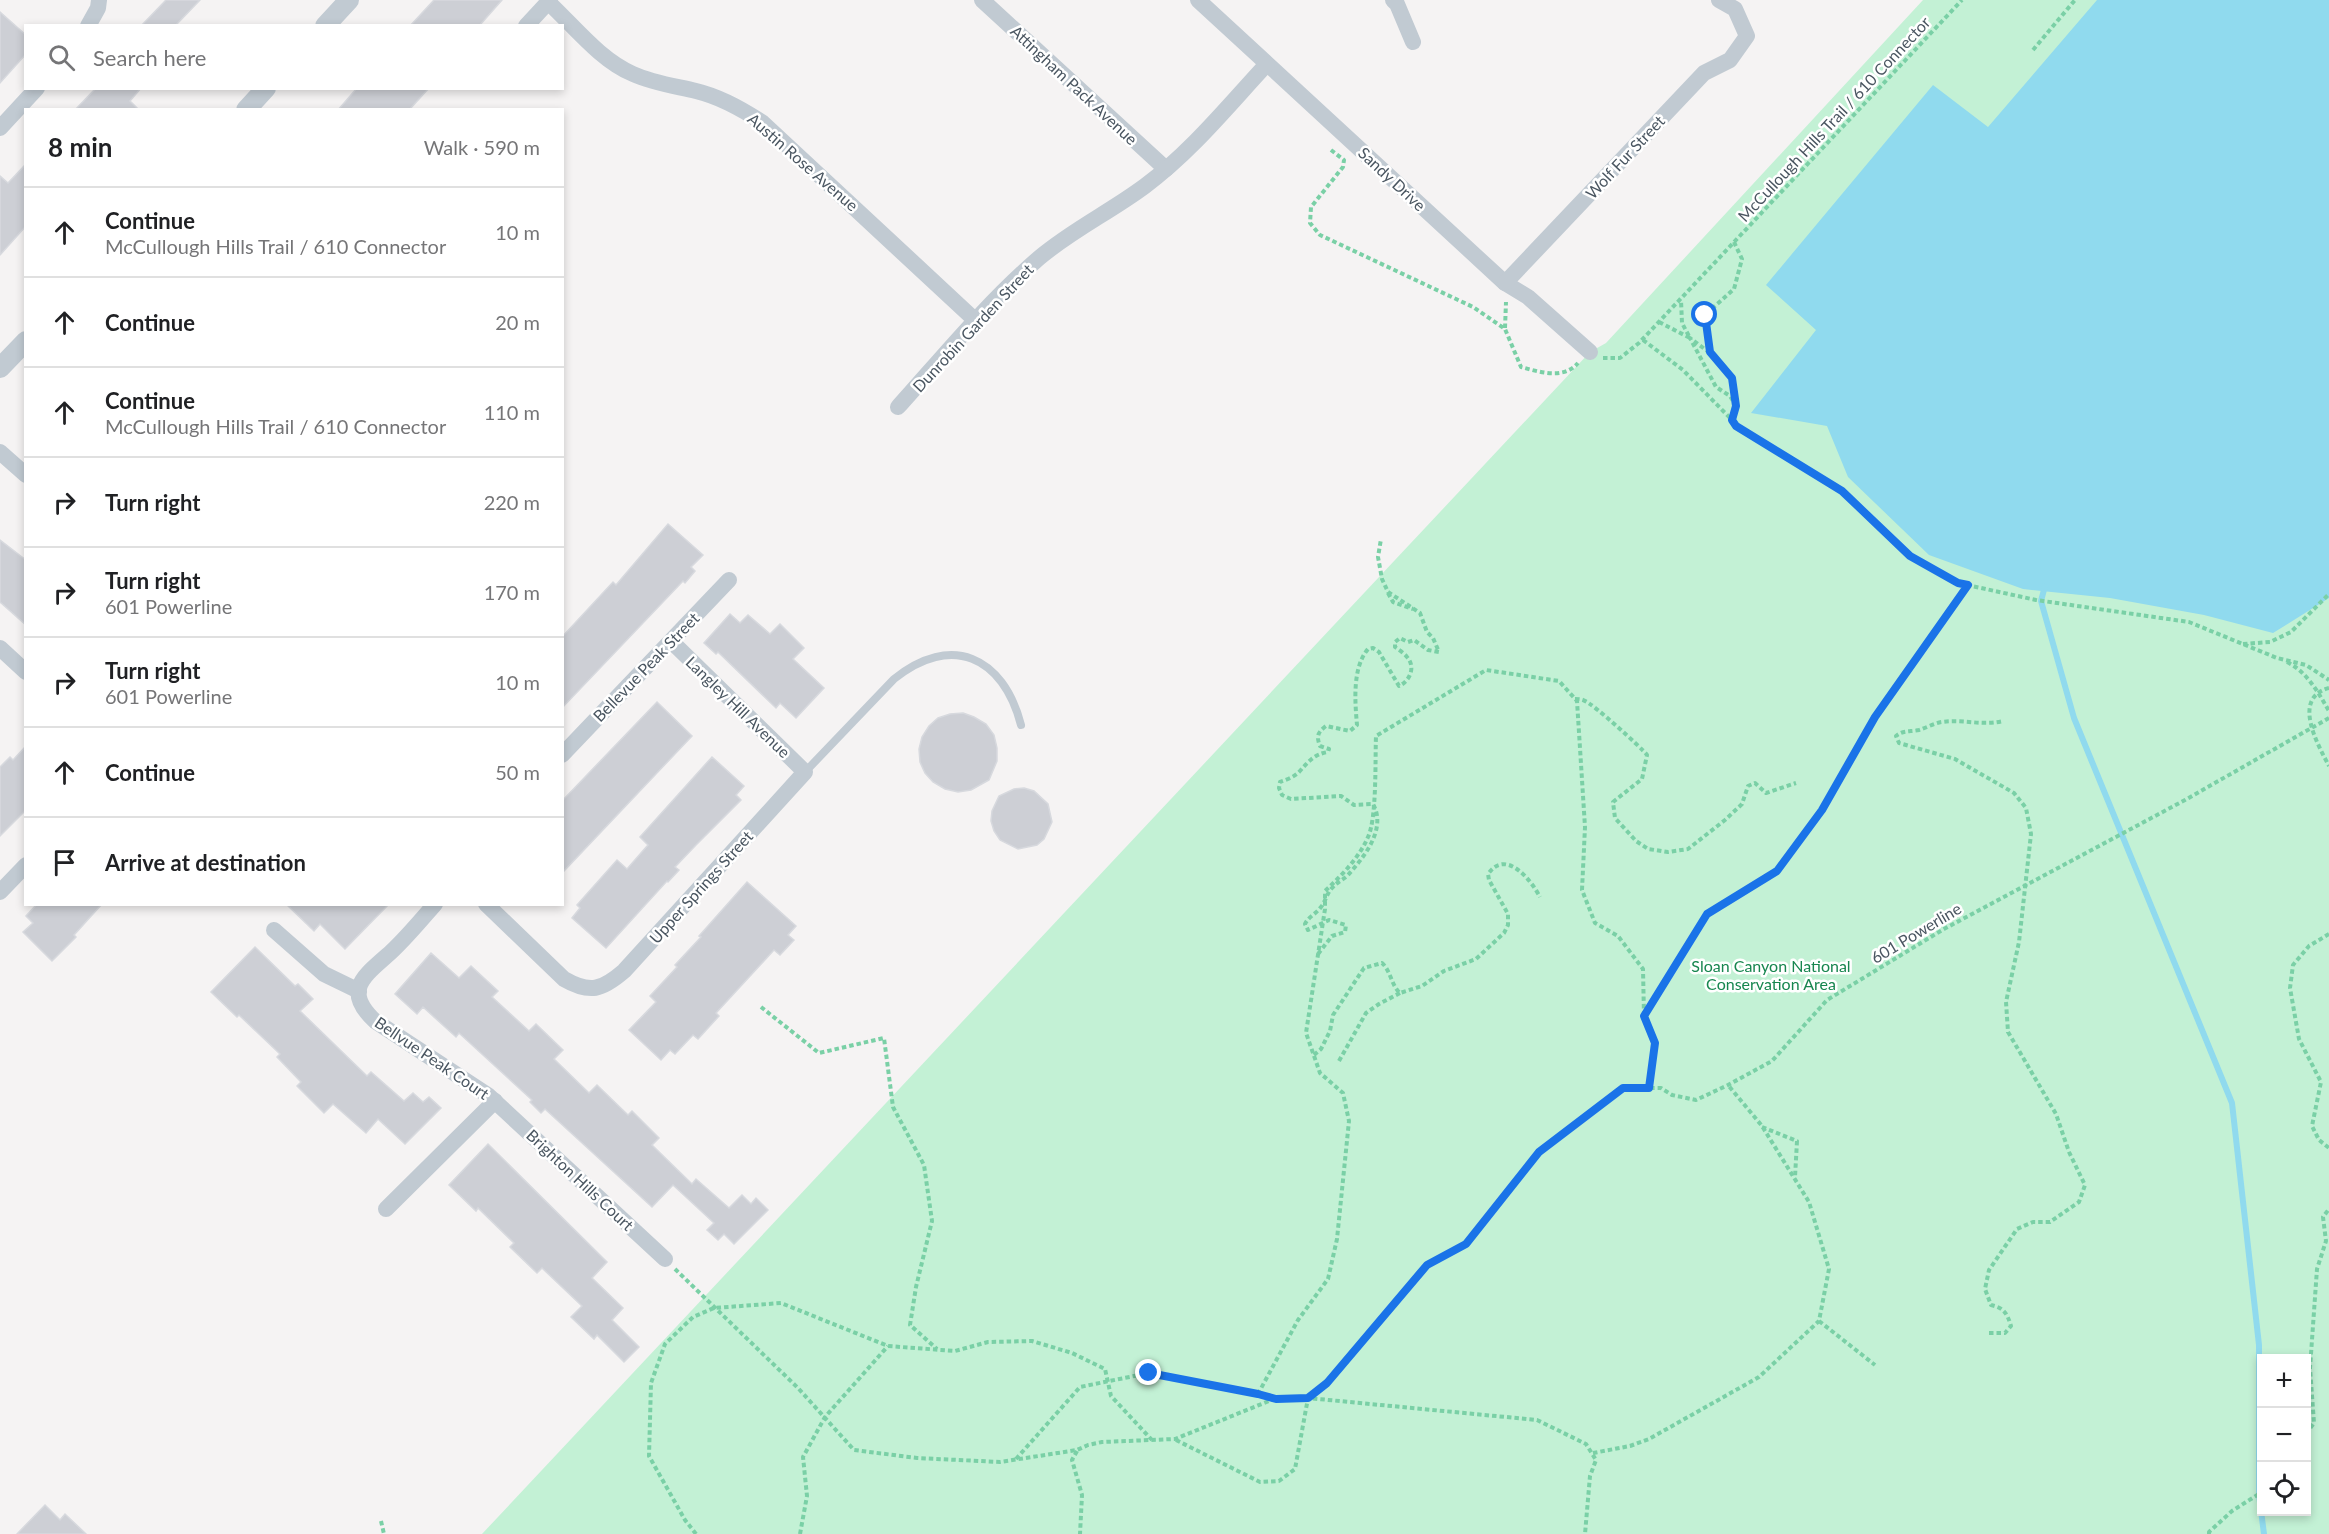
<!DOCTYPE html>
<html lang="en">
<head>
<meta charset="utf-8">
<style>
	:root { --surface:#fff; --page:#f2f2f2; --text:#202124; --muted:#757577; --line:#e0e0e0 }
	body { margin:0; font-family:Lato,sans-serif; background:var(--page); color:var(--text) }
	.controls { position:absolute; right:18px; bottom:18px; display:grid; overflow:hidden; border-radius:0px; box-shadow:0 3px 9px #0003 }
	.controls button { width:54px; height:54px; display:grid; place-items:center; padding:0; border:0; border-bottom:2px solid var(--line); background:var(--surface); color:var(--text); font:30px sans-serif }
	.stop { position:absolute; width:18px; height:18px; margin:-14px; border:4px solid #1a73e8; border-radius:50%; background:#fff }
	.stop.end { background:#1a73e8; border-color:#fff; box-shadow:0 2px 6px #0008 }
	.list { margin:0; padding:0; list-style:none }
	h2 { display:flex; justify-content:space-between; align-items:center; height:78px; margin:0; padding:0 24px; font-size:26px }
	h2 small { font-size:20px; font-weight:400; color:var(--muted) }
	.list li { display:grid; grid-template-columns:39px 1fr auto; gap:18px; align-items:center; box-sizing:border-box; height:90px; padding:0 24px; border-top:2px solid var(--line) }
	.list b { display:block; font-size:22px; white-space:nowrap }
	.list p { margin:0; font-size:20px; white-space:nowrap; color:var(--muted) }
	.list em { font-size:20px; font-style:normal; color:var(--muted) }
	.icon { flex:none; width:33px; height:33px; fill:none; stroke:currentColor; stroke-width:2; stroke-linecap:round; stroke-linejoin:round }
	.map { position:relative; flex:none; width:2329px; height:1534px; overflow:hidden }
	.search { position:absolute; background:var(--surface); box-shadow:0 3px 9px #0003; left:24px; top:24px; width:540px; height:66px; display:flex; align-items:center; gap:15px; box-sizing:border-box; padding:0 21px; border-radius:0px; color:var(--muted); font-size:22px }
	.panel { position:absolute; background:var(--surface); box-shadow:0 3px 9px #0003; left:24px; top:108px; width:540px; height:798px; border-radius:0px }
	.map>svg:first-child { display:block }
</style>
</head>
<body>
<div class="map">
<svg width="2329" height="1534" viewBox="0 0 2329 1534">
	<rect width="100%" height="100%" fill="#f5f3f3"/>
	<path fill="#c3f1d5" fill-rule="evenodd" d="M1923,0H2329V1534H482L1590,352L1606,343ZM2262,1358H2306V1512H2262Z"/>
	<path fill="#90daee" d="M2097,0H2329V598L2273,633L2204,615L2110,598L2023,589L1929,555L1848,477L1827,426L1751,413L1816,330L1766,285L1933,85L1988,127Z"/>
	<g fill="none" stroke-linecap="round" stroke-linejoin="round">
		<path stroke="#90daee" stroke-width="6" d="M2045,586L2041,601L2074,718L2232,1103L2259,1345V1495L2264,1534"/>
	</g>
	<g fill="#cdcfd5" stroke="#d7d9de" stroke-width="1.5">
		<path d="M166,0H200L175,26H141Z"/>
		<path d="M434,0H502L479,26H410Z"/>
		<path d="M0,12L26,35V54L0,83Z"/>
		<path d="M96,88H141L130,101L139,110H75Z"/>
		<path d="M357,88H429L409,110H338Z"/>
		<path d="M26,164V226L0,255V176L8,183Z"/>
		<path d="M668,524L703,555L691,567L695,571L685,583L683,581L562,708V637L613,582L616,585Z"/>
		<path d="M0,540L26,560V625L0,602Z"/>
		<path d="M730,614L740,623L748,615L770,634L780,624L804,648L793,659L824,688L796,718L780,703L776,708L718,652L716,654L704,643Z"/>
		<path d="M657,702L692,736L562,873V801Z"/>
		<path d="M963,713L974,717L986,724L994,735L997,748V761L989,780L971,790L958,792L945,789L933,782L925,773L920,762L919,749L922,737L929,726L938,718L950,714Z"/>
		<path d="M26,746V810L0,836V767L10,757L13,760Z"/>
		<path d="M712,757L744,786L736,795L741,800L696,845L675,867L679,870L668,882L667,881L606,948L572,918L580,908L577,905L617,860L627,869L648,845L640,837Z"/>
		<path d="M1024,788L1034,791L1048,804L1052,822L1044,839L1037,845L1018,849L1000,840L994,831L991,821L992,811L999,796L1014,789Z"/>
		<path d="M747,882L796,926L788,935L794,940L780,955L774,950L716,1013L719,1016L698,1039L693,1035L675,1054L670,1050L661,1060L629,1030L656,1002L650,996L677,967L675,965L701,937L699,936Z"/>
		<path d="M37,904H102L74,935L76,937L52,961L23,932L33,923L26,916Z"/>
		<path d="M286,904H389L345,949L320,924L314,931Z"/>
		<path d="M255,947L295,986L298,984L313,999L300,1011L367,1076L371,1072L404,1101L413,1093L423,1102L429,1097L441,1108L405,1144L378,1119L366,1133L333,1104L324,1113L297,1086L301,1082L277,1057L280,1054L239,1015L237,1017L211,992Z"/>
		<path d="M431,953L459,978L471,966L498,991L492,997L529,1031L536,1024L563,1050L554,1059L589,1093L597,1085L628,1115L632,1111L659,1138L652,1145L692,1184L696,1179L729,1208L742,1195L751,1204L756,1198L768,1210L734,1244L724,1234L718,1240L707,1230L714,1223L673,1185L652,1207L545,1109L541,1113L530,1102L532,1100L459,1033L456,1037L423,1007L417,1014L395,994Z"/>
		<path d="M488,1144L607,1262L592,1278L623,1308L612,1320L639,1347L624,1362L597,1335L594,1339L571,1317L582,1306L542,1268L537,1273L510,1247L514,1243L478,1208L476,1211L449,1185Z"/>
		<path d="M45,1505L60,1520L65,1514L86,1534H17Z"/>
	</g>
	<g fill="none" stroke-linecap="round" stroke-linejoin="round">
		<g stroke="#7ad0a6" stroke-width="4" stroke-dasharray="4.5 3" stroke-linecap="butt">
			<path d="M2033,50L2075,0"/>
			<path d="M1331,150L1344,160L1343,167L1311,207L1310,223L1320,235L1473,307L1505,329L1521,367C1540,372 1563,380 1578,363"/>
			<path d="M1734,242L1742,259L1734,289L1705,315L1710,353L1690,338L1716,387L1730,396L1736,406L1732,420L1736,426L1760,441L1802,465L1842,491L1910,556L1958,583L2036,600L2189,622L2277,658L2306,665L2329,680"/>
			<path d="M1659,322L1690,338L1682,323L1681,300"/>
			<path d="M1505,328L1506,302"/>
			<path d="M1643,340L1683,370L1732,420"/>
			<path d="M1710,353L1732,379L1736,404"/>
			<path d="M1603,358H1620L1639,343L1962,0"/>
			<path d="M1388,593L1393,602L1413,609"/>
			<path d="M2243,644L2270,642L2291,632L2329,594"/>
			<path d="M2287,662C2307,672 2318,692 2329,711"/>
			<path d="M2329,688C2291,698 2318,745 2329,766"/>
			<path d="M1575,699C1579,699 1582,699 1585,701C1592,703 1642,748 1647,755L1642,779L1613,802L1615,818L1636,841L1648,849L1668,852L1688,849L1725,820L1742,804L1748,786L1755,783L1766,793L1796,783"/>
			<path d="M2329,934L2309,946L2293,965L2290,988L2299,1039L2321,1082L2312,1126L2319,1140L2329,1148"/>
			<path d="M1318,954L1332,936L1345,932L1346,925L1329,920L1308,930L1305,924C1309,916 1316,914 1321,907C1326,901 1327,892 1333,887C1337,882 1343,880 1348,875C1364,857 1387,829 1373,804L1354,805L1341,796L1291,799L1282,795L1279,788L1280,782C1286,780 1294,777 1299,772C1308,762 1314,754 1328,752L1329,749L1320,746C1316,736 1318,732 1326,726L1350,731L1357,725C1355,702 1352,668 1368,649L1373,648L1379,652L1399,686C1410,681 1416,667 1407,657C1404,653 1399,650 1395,647V642L1400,638L1408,642L1414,640L1428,650L1439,652L1433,638L1427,632L1420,613L1388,592L1382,579L1378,557L1381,539"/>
			<path d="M761,1007L819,1053L884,1038L893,1107L924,1165L932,1221L916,1287L910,1325L937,1349"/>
			<path d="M1644,1016L1655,1043L1649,1088"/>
			<path d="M1314,1055L1321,1049L1330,1031L1333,1015L1364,968L1382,963C1391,971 1391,985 1400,993L1422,986L1444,971L1476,959L1504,933L1508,925V914L1489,880L1488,874C1506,848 1531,880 1540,897"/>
			<path d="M1339,1061L1366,1013L1379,1004L1400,993"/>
			<path d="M1762,1127L1797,1141L1795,1177"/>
			<path d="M675,1269L798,1388L854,1450L917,1458L1000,1462L1077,1450L1088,1445L1102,1442L1175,1439L1274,1399L1308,1398L1327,1383L1427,1265L1466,1243L1539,1152L1623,1088H1661L1672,1095L1696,1100L1728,1085L1772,1061L1827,1000L1944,929L2185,800L2329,718"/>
			<path d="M1819,1321L1875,1365"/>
			<path d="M1989,1333H2005L2011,1326C2007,1313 2004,1308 1991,1305L1985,1289L1989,1270L2017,1229L2033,1222H2050L2079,1202L2085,1185L2069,1152L2056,1114L2008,1032L2006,1002L2019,942L2031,834L2026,808L2014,793L1955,759L1899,743L1896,736C1903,730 1910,732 1919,730C1926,728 1934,723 1942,722C1964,719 1981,726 2003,721"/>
			<path d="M1258,1394L1275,1399"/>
			<path d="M2306,1434L2314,1423L2310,1368L2317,1269L2326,1241L2323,1217L2329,1209"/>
			<path d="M1176,1440L1260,1482L1279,1481L1295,1469L1308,1398L1537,1420L1586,1444L1596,1460L1590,1476L1585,1534"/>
			<path d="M1077,1451L1072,1460L1082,1495L1080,1534"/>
			<path d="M1593,1453L1630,1446L1649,1439L1759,1377L1819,1321L1829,1269L1809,1202L1762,1126L1728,1085"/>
			<path d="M1016,1459L1080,1387L1149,1373L1258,1394L1298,1320L1328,1279L1337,1239L1349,1121L1343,1093L1320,1073L1306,1033L1325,909V891C1342,875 1359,858 1368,837C1377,818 1375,759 1376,736L1486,670L1559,681L1577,701L1585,827L1582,890L1595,923L1618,936L1643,969L1644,1016L1707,914L1777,871L1822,810L1875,717L1968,585"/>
			<path d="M381,1521L384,1534"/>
			<path d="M696,1534L685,1520L649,1456L651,1383L665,1344L693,1317L714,1308L781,1303L888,1346L955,1351L988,1342L1032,1341L1072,1353L1105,1369L1111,1396L1152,1440"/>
			<path d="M800,1534L807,1496L803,1457L825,1417L888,1346"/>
			<path d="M2209,1534V1532L2232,1511L2262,1492"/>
		</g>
		<path stroke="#c1cad2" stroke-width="8" d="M805,772L894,679C951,633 1003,656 1021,725"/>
		<g stroke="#c1cad2" stroke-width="16">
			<path d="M982,0L1166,169"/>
			<path d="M1198,0L1505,283L1528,297L1590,352"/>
			<path d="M1393,0L1397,4L1413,42"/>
			<path d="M548,2C574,26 600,60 633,74C653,83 675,86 696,91C721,97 742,109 763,123L976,321"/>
			<path d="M88,26L98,8L99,0"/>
			<path d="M526,26L550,0"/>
			<path d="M0,128L37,88"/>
			<path d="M1505,283L1704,73L1730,60L1747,36L1735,9L1719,0"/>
			<path d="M898,407C943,357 987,303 1039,258C1072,230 1110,212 1145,186C1191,152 1228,106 1267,64"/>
			<path d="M0,452L26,475"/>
			<path d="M0,648L26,672"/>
			<path d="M562,755L729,580"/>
			<path d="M0,892L26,865"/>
			<path d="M435,904C421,920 407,937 391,952C366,975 341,989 375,1021L489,1096L665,1259"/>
			<path d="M486,904L564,979C590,994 602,990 624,971L805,772L671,641"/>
			<path d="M274,930L324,974L359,991"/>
			<path d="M386,1209L495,1101"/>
		</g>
		<g stroke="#c1cad2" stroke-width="20">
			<path d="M325,26L349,0"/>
			<path d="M246,110L266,88"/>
			<path d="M0,368L26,341"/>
		</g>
	</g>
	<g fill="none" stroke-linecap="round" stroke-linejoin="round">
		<path stroke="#1a73e8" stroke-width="8" d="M1149,1373L1258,1394L1276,1399L1308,1398L1327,1383L1427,1265L1466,1244L1539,1152L1623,1088H1649L1655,1043L1644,1016L1707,914L1777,871L1822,810L1875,717L1968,585L1958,583L1910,556L1842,491L1736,426L1732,420L1736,406L1732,378L1710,352L1705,315"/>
	</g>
	<g text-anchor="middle" stroke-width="5" stroke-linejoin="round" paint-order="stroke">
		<g font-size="16" fill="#4a5661" stroke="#fff">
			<text transform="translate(1074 85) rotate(43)" y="6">Attingham Pack Avenue</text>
			<text transform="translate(1834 119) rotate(-47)" y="6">McCullough Hills Trail / 610 Connector</text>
			<text transform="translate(1625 157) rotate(-47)" y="6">Wolf Fur Street</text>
			<text transform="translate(803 162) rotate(41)" y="6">Austin Rose Avenue</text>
			<text transform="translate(1392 179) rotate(43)" y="6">Sandy Drive</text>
			<text transform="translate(973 328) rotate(-47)" y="6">Dunrobin Garden Street</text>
			<text transform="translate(646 667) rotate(-46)" y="6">Bellevue Peak Street</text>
			<text transform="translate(738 707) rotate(44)" y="6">Langley Hill Avenue</text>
			<text transform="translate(701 887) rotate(-48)" y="6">Upper Springs Street</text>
			<text transform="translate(1916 933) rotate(-31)" y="6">601 Powerline</text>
			<text transform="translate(432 1058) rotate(34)" y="6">Bellvue Peak Court</text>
			<text transform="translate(580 1180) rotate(43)" y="6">Brighton Hills Court</text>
		</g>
		<g font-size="16" fill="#17864f" stroke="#fff">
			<text x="1771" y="972">Sloan Canyon National<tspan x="1771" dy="18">Conservation Area</tspan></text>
		</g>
	</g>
</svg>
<div class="controls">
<button>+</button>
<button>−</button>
<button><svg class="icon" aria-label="locate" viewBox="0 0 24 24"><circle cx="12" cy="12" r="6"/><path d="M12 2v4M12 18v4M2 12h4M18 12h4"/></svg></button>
</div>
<div class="stop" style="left:1705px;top:315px"></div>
<div class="stop end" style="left:1149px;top:1373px"></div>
<div class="search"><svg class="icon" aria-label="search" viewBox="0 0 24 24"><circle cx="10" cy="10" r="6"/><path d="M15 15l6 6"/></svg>Search here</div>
<section class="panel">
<h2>8 min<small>Walk · 590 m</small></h2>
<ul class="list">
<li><svg class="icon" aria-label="ahead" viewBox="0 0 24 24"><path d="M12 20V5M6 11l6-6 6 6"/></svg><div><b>Continue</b><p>McCullough Hills Trail / 610 Connector</p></div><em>10 m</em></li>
<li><svg class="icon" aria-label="ahead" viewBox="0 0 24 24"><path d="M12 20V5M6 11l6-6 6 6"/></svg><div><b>Continue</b></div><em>20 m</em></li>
<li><svg class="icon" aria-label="ahead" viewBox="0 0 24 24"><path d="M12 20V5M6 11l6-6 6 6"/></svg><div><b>Continue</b><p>McCullough Hills Trail / 610 Connector</p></div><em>110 m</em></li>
<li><svg class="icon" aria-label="right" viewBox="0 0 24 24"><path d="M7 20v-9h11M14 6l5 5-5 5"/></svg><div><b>Turn right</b></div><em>220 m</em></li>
<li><svg class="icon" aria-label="right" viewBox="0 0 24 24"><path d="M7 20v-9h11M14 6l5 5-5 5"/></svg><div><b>Turn right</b><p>601 Powerline</p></div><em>170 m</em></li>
<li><svg class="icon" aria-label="right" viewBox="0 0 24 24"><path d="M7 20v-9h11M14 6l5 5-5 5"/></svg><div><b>Turn right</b><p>601 Powerline</p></div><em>10 m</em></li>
<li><svg class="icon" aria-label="ahead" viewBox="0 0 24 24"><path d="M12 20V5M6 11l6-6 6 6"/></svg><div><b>Continue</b></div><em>50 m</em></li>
<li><svg class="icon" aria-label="arrive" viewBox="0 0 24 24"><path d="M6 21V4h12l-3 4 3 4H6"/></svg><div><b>Arrive at destination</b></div></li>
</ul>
</section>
</div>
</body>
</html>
